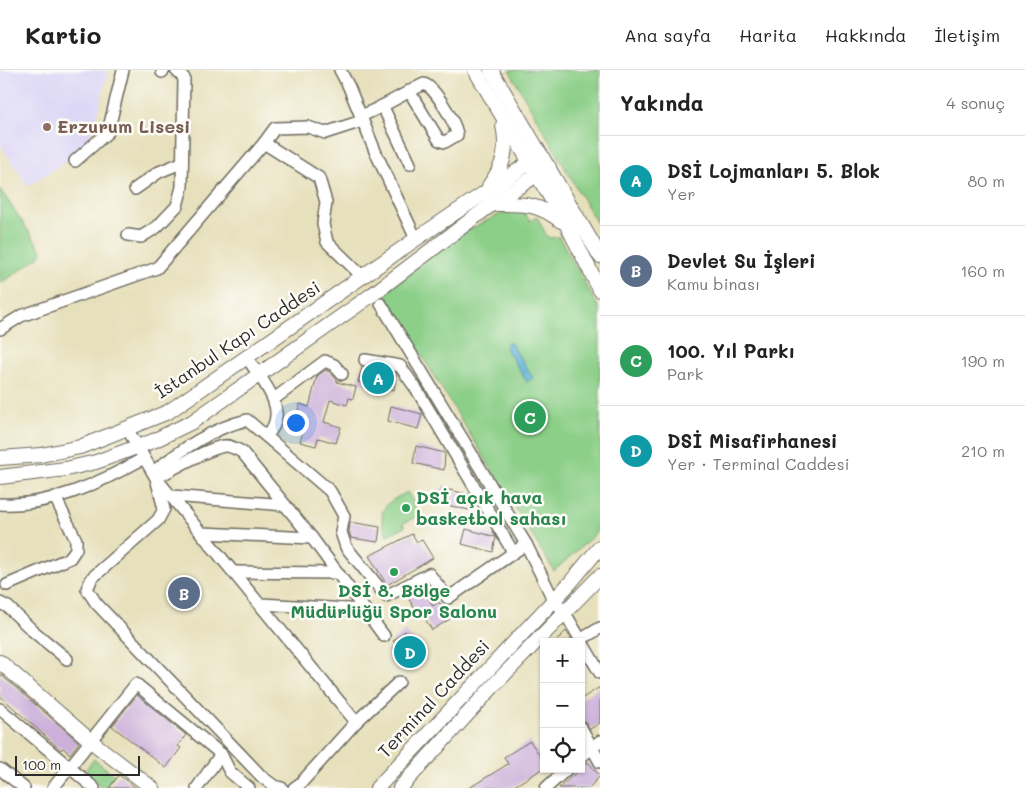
<!DOCTYPE html>
<html lang="tr">
<head>
<meta charset="utf-8">
<style>
	:root { --surface:#fff; --page:#f6f6f6; --text:#222; --muted:#767676; --line:#e0e0e0; --accent:#b5179e }
	body { margin:0; font-family:Mali,sans-serif; background:var(--page); color:var(--text) }
	.controls { position:absolute; right:15px; bottom:15px; display:grid; overflow:hidden; border-radius:0px; box-shadow:0 1px 4px #0004 }
	.controls button { width:45px; height:45px; display:grid; place-items:center; padding:0; border:0; border-bottom:1px solid var(--line); background:var(--surface); color:var(--text); font:25px sans-serif }
	.scale { position:absolute; left:15px; bottom:12px; width:125px; box-sizing:border-box; padding-left:5px; border:2px solid #2b2b2b; border-top:0; font-size:14px; line-height:18px; white-space:nowrap; color:#2b2b2b; -webkit-text-stroke:4px #fdfcf7; paint-order:stroke }
	.you { position:absolute; left:295px; top:352px; width:18px; height:18px; margin:-12px; border:4px solid #fff; border-radius:50%; background:#1a73e8; box-shadow:0 0 0 8px #1a73e833 }
	.badge { display:grid; place-items:center; width:32px; height:32px; border-radius:50%; background:var(--accent); color:#fff; font-size:16px; font-weight:700 }
	.pin { position:absolute; translate:-50% -50%; border:2px solid #fff; box-shadow:0 1px 5px #0006 }
	.list { margin:0; padding:0; list-style:none }
	h2 { display:flex; justify-content:space-between; align-items:center; height:65px; margin:0; padding:0 20px; font-size:21px }
	h2 small { font-size:16px; font-weight:400; color:var(--muted) }
	.list li { display:grid; grid-template-columns:32px 1fr auto; gap:15px; align-items:center; box-sizing:border-box; height:90px; padding:0 20px; border-top:1px solid var(--line) }
	.list b { display:block; font-size:19px; white-space:nowrap }
	.list p { margin:0; font-size:16px; white-space:nowrap; color:var(--muted) }
	.list em { font-size:16px; font-style:normal; color:var(--muted) }
	.icon { flex:none; width:28px; height:28px; fill:none; stroke:currentColor; stroke-width:2; stroke-linecap:round; stroke-linejoin:round }
	.map { position:relative; flex:none; width:600px; height:718px; overflow:hidden }
	header { display:flex; align-items:center; gap:30px; box-sizing:border-box; height:70px; padding:0 25px; background:var(--surface); border-bottom:1px solid var(--line) }
	header strong { font-size:24px }
	nav { display:flex; gap:28px; margin-inline-start:auto; font-size:18px }
	main { display:flex }
	aside { flex:1; background:var(--surface) }
	.map>svg:first-child { display:block }
</style>
</head>
<body>
<header>
<strong>Kartio</strong>
<nav><a>Ana sayfa</a><a>Harita</a><a>Hakkında</a><a>İletişim</a></nav>
</header>
<main>
<div class="map">
<svg width="600" height="718" viewBox="0 0 600 718">
	<rect width="100%" height="100%" fill="#fdfcf7"/>
	<filter id="ink" filterUnits="userSpaceOnUse"><feTurbulence type="fractalNoise" baseFrequency=".02" numOctaves="2"/><feDisplacementMap in="SourceGraphic" scale="10" xChannelSelector="R" yChannelSelector="G"/><feConvolveMatrix kernelMatrix="1 2 1 2 8 2 1 2 1" color-interpolation-filters="sRGB"/></filter>
	<filter id="wash" filterUnits="userSpaceOnUse"><feTurbulence type="fractalNoise" baseFrequency=".0096" numOctaves="4" result="noise"/><feDisplacementMap in="SourceGraphic" scale="20" xChannelSelector="R" yChannelSelector="G"/><feGaussianBlur stdDeviation="1.12" result="paint"/><feColorMatrix in="noise" values="0 0 0 0 0 0 0 0 0 0 0 0 0 0 0 0 0 1.4 0 .05"/><feComposite in="paint" operator="in"/></filter>
	<g filter="url(#wash)">
		<rect width="100%" height="100%" fill="#e7e0bc"/>
		<path fill="#dcd6f6" d="M0,0H108L96,51L84,79L28,116L0,74Z"/>
		<g fill="#8ccf88" stroke="#5c7d5a">
			<path d="M509,0H600V159Z"/>
			<path d="M0,119L42,181L39,187L0,214Z"/>
			<path d="M521,138L530,151L537,147L548,168L559,167L600,240V455L594,465L554,501L385,226L392,217C432,187 471,150 521,138Z"/>
			<path d="M408,422L419,446L403,453L405,457L387,465C375,439 386,432 408,422Z"/>
			<path d="M94,689L114,705L104,718L83,703Z"/>
		</g>
		<path fill="#59aed5" stroke="#426c80" d="M507,273H511L533,308L527,312L505,277Z"/>
		<g id="blocks">
			<g fill="#ccb0da">
				<path d="M362,297L396,303L394,320L358,312Z"/>
				<path d="M325,300L330,302L337,310V312L356,317L353,329L349,328L347,335L330,330L324,352L341,357L336,373L318,368L316,376L300,372L307,347L297,344L300,334L309,337L317,306Z"/>
				<path d="M391,336L422,344L418,359L388,351Z"/>
				<path d="M416,376L445,383L444,400L413,393Z"/>
				<path d="M441,418L471,425L469,440L437,433Z"/>
				<path d="M350,452L380,457L378,472L351,468L349,461Z"/>
				<path d="M466,459L496,467L493,482L462,474Z"/>
				<path d="M412,464L417,472L422,470L433,488L387,515L369,486Z"/>
				<path d="M421,516L433,536L439,532L450,549L432,560L422,544L418,545L406,524Z"/>
				<path d="M405,561L426,585L410,598L393,578L397,575L393,571Z"/>
				<path d="M566,561L573,572H555Z"/>
				<path d="M0,604L79,672L70,684L63,678L61,680L0,626Z"/>
				<path d="M600,617V653L590,659L581,646V629Z"/>
				<path d="M137,625L186,665L178,676L181,678L166,698L112,656Z"/>
				<path d="M530,671L544,692V698L511,718H469L508,694L504,687Z"/>
				<path d="M588,692L600,706L589,718H559Z"/>
				<path d="M119,705L136,718H109Z"/>
			</g>
		</g>
	</g>
	<g filter="url(#ink)">
		<use href="#blocks" fill-opacity="0" stroke="#6d6a5e" stroke-width="1"/>
		<g fill="none" stroke-linecap="round" stroke-linejoin="round">
			<g stroke="#6d6a5e" stroke-width="14">
				<g id="minor">
					<path d="M340,0L349,17L375,81L416,169"/>
					<path d="M162,2L164,0"/>
					<path d="M383,37L410,94"/>
					<path d="M361,46C383,37 403,24 424,14C435,17 456,54 457,65L445,72L439,70L409,21"/>
					<path d="M264,73L275,58L308,57L325,63L362,51"/>
					<path d="M75,91L108,62L123,0"/>
					<path d="M135,119L159,102L181,93"/>
					<path d="M128,165L141,167L157,157L177,136L182,117L184,8L176,0"/>
					<path d="M381,234L526,474L553,529L565,543L600,603"/>
					<path d="M0,259L21,246L157,198L264,73L319,108L326,132L323,154L327,172L363,207"/>
					<path d="M247,288C262,310 292,342 266,366"/>
					<path d="M365,290L400,296L417,320L513,482"/>
					<path d="M274,329L325,291L334,295L342,304"/>
					<path d="M128,360L156,408L164,439L158,450L92,508L87,519L96,533L262,707L274,716L282,718"/>
					<path d="M153,402C181,380 212,358 247,350L330,421L344,446L341,462L346,477L386,526L429,504L448,528L526,474"/>
					<path d="M172,426L285,435"/>
					<path d="M0,434C50,437 102,412 144,388"/>
					<path d="M202,463L312,468"/>
					<path d="M235,502L337,503"/>
					<path d="M7,515L70,488L76,479V470L55,427"/>
					<path d="M0,533L8,537L33,561L67,589"/>
					<path d="M261,534L365,540"/>
					<path d="M580,570L600,558"/>
					<path d="M0,639L94,718"/>
					<path d="M356,652L156,408C173,399 206,379 224,376C231,375 236,379 242,382L312,468L384,566"/>
					<path d="M581,658L600,692"/>
					<path d="M581,687L600,671"/>
					<path d="M0,699L24,718"/>
					<path d="M53,718L136,614L221,684L230,702L249,718"/>
					<path d="M197,718L221,684"/>
					<path d="M294,718L301,713L356,652L399,612"/>
					<path d="M546,718L567,699"/>
				</g>
			</g>
			<g stroke="#6d6a5e" stroke-width="16">
				<g id="major">
					<path d="M475,0L568,157L600,220"/>
					<path d="M491,0L600,186"/>
					<path d="M489,116C504,96 508,80 503,55"/>
					<path d="M493,134C523,134 536,132 561,151"/>
					<path d="M0,388L41,385L80,377L168,342L416,169L541,85"/>
					<path d="M0,407L66,399L96,392L153,371L192,352L373,224L492,134L549,97"/>
					<path d="M0,592L92,672L152,718"/>
					<path d="M377,718L570,513L600,477"/>
					<path d="M400,718L496,613L600,506"/>
				</g>
			</g>
			<use href="#minor" stroke="#fff" stroke-width="11"/>
			<use href="#major" stroke="#fff" stroke-width="14"/>
		</g>
	</g>
	<circle fill="#8d6e63" stroke="#fdfcf7" stroke-width="2" cx="47" cy="57" r="5"/>
	<g fill="#2e9e5b" stroke="#fdfcf7" stroke-width="2">
		<circle cx="406" cy="438" r="5"/>
		<circle cx="394" cy="502" r="5"/>
	</g>
	<g text-anchor="middle" stroke-width="5" stroke-linejoin="round" paint-order="stroke">
		<g font-size="18" font-weight="bold" fill="#785e54" stroke="#fdfcf7" text-anchor="start">
			<text x="57" y="63">Erzurum Lisesi</text>
		</g>
		<g font-size="18" fill="#2b2b2b" stroke="#fdfcf7">
			<text transform="translate(238 270) rotate(-34)" y="6">İstanbul Kapı Caddesi</text>
			<text transform="translate(434 629) rotate(-47)" y="6">Terminal Caddesi</text>
		</g>
		<g font-size="18" font-weight="bold" fill="#27864d" stroke="#fdfcf7" text-anchor="start">
			<text x="416" y="434">DSİ açık hava<tspan x="416" dy="21">basketbol sahası</tspan></text>
			<text x="394" y="527" text-anchor="middle">DSİ 8. Bölge<tspan x="394" dy="21">Müdürlüğü Spor Salonu</tspan></text>
		</g>
	</g>
</svg>
<div class="controls">
<button>+</button>
<button>−</button>
<button><svg class="icon" aria-label="locate" viewBox="0 0 24 24"><circle cx="12" cy="12" r="6"/><path d="M12 2v4M12 18v4M2 12h4M18 12h4"/></svg></button>
</div>
<div class="scale">100 m</div>
<div class="you"></div>
<div class="pin badge" style="left:378px;top:308px;background:#0f9aa8">A</div>
<div class="pin badge" style="left:184px;top:523px;background:#5c6f8a">B</div>
<div class="pin badge" style="left:530px;top:347px;background:#2e9e5b">C</div>
<div class="pin badge" style="left:410px;top:582px;background:#0f9aa8">D</div>
</div>
<aside>
<h2>Yakında<small>4 sonuç</small></h2>
<ul class="list">
<li><span class="badge" style="background:#0f9aa8">A</span><div><b>DSİ Lojmanları 5. Blok</b><p>Yer</p></div><em>80 m</em></li>
<li><span class="badge" style="background:#5c6f8a">B</span><div><b>Devlet Su İşleri</b><p>Kamu binası</p></div><em>160 m</em></li>
<li><span class="badge" style="background:#2e9e5b">C</span><div><b>100. Yıl Parkı</b><p>Park</p></div><em>190 m</em></li>
<li><span class="badge" style="background:#0f9aa8">D</span><div><b>DSİ Misafirhanesi</b><p>Yer · Terminal Caddesi</p></div><em>210 m</em></li>
</ul>
</aside>
</main>
</body>
</html>
